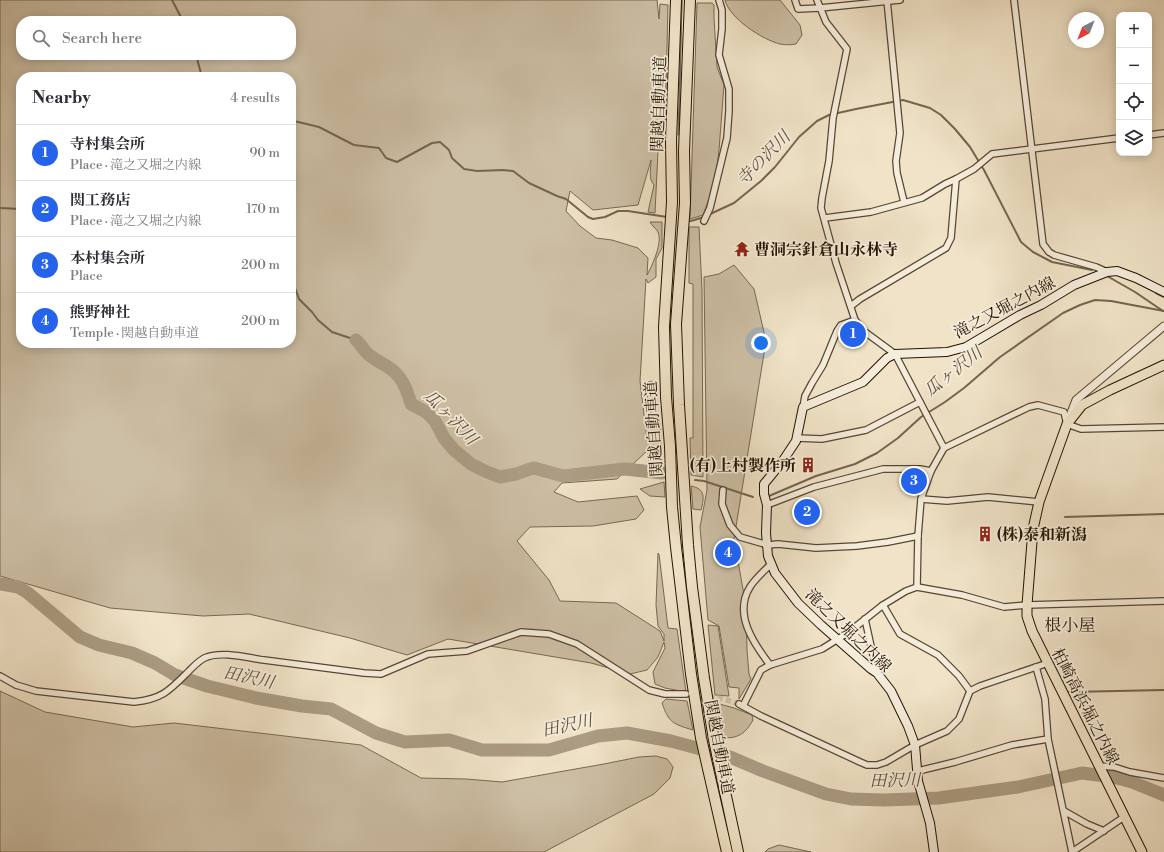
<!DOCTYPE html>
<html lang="en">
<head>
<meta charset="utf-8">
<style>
	:root { --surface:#fff; --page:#f2f2f3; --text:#2b2b33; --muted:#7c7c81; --line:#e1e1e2; --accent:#2563eb }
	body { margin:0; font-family:"Libre Bodoni","Noto Serif JP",serif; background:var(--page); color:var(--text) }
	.controls { position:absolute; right:12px; top:12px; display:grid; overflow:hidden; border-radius:8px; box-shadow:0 2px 10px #0003 }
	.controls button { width:36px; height:36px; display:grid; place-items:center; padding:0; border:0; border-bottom:1px solid var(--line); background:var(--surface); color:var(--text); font:20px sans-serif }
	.compass { position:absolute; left:1068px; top:12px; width:36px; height:36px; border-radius:50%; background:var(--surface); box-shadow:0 2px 10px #0003; rotate:222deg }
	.you { position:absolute; left:761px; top:343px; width:14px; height:14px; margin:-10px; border:3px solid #fff; border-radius:50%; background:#1a73e8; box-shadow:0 0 0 6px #1a73e833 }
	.badge { display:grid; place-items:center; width:26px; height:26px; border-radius:50%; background:var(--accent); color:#fff; font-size:13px; font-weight:700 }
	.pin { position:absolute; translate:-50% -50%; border:2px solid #fff; box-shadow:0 1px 4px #0006 }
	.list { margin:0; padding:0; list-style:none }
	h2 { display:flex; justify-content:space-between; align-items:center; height:52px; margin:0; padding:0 16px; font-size:17px }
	h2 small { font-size:13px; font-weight:400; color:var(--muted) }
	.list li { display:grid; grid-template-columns:26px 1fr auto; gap:12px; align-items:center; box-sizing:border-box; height:56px; padding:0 16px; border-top:1px solid var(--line) }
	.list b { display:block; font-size:15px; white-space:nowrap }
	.list p { margin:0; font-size:13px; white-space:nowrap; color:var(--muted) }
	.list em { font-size:13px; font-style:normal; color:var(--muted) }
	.icon { flex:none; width:22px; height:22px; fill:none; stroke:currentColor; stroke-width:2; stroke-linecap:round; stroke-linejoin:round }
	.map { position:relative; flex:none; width:1164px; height:852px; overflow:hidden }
	.search { position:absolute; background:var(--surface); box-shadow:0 2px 10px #0003; left:16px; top:16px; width:280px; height:44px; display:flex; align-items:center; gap:10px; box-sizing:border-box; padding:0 14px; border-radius:16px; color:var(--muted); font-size:15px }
	.panel { position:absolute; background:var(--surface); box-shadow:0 2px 10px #0003; left:16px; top:72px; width:280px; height:276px; border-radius:16px }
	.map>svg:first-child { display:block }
</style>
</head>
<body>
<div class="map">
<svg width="1164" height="852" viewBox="0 0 1164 852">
	<rect width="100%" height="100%" fill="#f0e3c7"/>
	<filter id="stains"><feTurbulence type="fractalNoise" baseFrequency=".005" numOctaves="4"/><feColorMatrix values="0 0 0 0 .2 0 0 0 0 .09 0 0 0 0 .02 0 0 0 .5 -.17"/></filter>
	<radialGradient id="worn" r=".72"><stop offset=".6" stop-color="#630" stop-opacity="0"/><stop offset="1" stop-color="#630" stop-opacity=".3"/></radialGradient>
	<g fill="#cdbfa5" stroke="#786852" fill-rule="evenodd">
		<path d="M0,0H657L659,19L660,4L668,5L665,130H659L655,213L648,212L654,185C648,178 651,169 651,160L638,205L593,210L570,191L566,211L580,226L596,238L612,240L638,248L648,258L647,275C652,266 663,242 658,232C656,228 652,226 650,222H662V248L656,259V277L648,283L646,279L640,381L647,439L648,382L652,381L651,419L660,420L662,470L649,469L648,450L617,479L562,483L554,492L578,502L637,496L644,510L636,519L593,526L530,527L517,541L549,580L560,601L616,603L660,631L664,641V634L658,626L656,605L658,553L659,554L668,628L677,629L686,692L665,688L655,684L653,672L665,648L664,642L658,657L647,670L630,674L591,663L448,639L407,655L350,638L249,614L203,616L110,608L0,576ZM21,21H291V55H21ZM21,77H291V343H21Z"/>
		<path d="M682,0L679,135H678Z"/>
		<path d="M725,0H780L800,25L802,35L796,44C791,45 786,45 780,44C763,40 729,18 725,0Z"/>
		<path d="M697,3H712L714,5V18L717,67L724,85L719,150L715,183L703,215L690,219Z"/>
		<path d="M689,227H699L702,291L703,477L691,475L690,438H693V284L689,283Z"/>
		<path d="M734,265L754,289L766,341L734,539L746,606L747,650L749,674L751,679L739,699V688L729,687L719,626L708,620L700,527L707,490L704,277L719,274Z"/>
		<path d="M664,482L665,497L650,496L640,489Z"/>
		<path d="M691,486C706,489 704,498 701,510L693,509Z"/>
		<path d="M708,625L718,626L729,696L715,695Z"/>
		<path d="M0,691L45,712L133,727L174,723L361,745L421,778L466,779L502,782L604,764L639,757L656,756L667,759L673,767L670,778L654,794L544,852H0Z"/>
		<path d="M666,699L687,701L693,730C673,724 669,723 662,703Z"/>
		<path d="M716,703L734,708L752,715L753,720C746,733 737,740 722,737Z"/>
		<path d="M779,845L811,852H765L768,849Z"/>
	</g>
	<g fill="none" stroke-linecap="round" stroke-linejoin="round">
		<g stroke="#75644f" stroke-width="2">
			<path d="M172,0L183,21"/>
			<path d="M196,55L202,77"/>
			<path d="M291,122L294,121L319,127L354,145L379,148L386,158L397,162L432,143L440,142L449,150L452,158L464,169L477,171L503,170L513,171L529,183L557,196L566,199L588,217L593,219L605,217L618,211H628L667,217"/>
			<path d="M0,208L21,209"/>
			<path d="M708,215L734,203L761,181L775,167L799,137L817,121L829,115L856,109L903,100L930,108L941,115L955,129L970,147L984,170L1021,242L1033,252L1052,262L1092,270"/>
			<path d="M687,220L691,221L704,217"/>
			<path d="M1107,276L1135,292L1163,311"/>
			<path d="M291,283L294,285L299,299L312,312L318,320L332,332L356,340"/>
			<path d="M1156,293L1164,297"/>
			<path d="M695,480L704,481L753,497"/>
			<path d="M769,496L816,476L855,464L877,453L898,438L921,417L945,402L964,388L1000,357L1063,313L1080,305L1095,300L1111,301L1164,311"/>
			<path d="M1065,517L1164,514"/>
			<path d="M1069,692L1164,690"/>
		</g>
		<g stroke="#ab9c83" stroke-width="13">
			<path d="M356,340C361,344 363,350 368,354C375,360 384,364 391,369C403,378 407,390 411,404L426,412L435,421L444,438L454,450L471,464L487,472L500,477L516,474L527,470L534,468L563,476L625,469L662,473"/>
			<path d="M0,584L18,587L28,593L80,637L99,645L132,653L155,663L175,675L207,686L256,698L302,706L331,709L376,733L405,742L449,740L482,750H549L598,736L627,733L671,741L730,757L763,771L826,794L851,799L884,800L939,798L1018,787L1082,773L1113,777L1132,782L1164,795"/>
		</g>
		<path stroke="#d1c4a9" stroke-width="5.5" stroke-dasharray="5.5 3" stroke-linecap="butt" d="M692,695L724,699L739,704"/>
		<g stroke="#574632" stroke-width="8">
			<g id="minor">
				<path d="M795,0L798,9L820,8L900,0"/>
				<path d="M817,0L826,22L847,49L833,118L829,161L822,198L821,208L836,263L855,320L865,332L895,354L944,448"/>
				<path d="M887,0L900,133L896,161L897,173L904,202"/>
				<path d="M1014,0L1043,244L1049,252L1054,255L1096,267L1107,272"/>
				<path d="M1149,135L1164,133"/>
				<path d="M825,218L871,212L922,198L945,184L956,179L974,169L992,154L1119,138"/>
				<path d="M704,221L710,208L727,138L729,111V89L719,55L722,29V10L719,0"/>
				<path d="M851,306L860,299L946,248L951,238L956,179"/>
				<path d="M803,407L805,396L812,383L823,365L837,331L841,325L855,320"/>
				<path d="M796,438L822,439L866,430L920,402"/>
				<path d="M723,490L722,504L730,525L740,537L768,545L778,544L816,548L857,546L888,542L918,536"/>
				<path d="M921,499L947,501L988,497L1039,502"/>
				<path d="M767,505L814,487L883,469H920L931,471"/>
				<path d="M917,587L918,536L921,499L931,471L944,448L1029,407L1038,405L1064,412L1067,424L1081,429L1164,427"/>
				<path d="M883,605L900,634L938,655L959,676L970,691"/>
				<path d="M865,619L877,673"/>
				<path d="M770,665C754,644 733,614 750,587C755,579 764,571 771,564"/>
				<path d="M1036,667L1045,699L1048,739L1072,852"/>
				<path d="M0,676L16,685L36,691L134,702C162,699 169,691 188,672C193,667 200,659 207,657C222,651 248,658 264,660C297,664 331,669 364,673L381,674L428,654L467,651L521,632L549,634L577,644L649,690L665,694H686"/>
				<path d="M739,704L761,716L860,762L867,765H877L886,762L915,745L947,731L959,719L970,691L980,686L1048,663"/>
				<path d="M743,706L761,670L770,665L822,649L849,632L883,605L906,591L917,587L962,595L1004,607L1027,605L1164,601"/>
				<path d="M1099,766L1114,767L1130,772L1164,778"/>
				<path d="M918,771L955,762L1012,745L1048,739"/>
				<path d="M1064,811L1087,824L1104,831"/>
				<path d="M1072,852L1124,817"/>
			</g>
		</g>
		<g stroke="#574632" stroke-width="9">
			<path id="tertiary" d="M1069,418L1076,400L1164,326"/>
		</g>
		<g stroke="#241100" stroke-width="10">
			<path id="secondary" d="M934,852L930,823L918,781L915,745L908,726L891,691L877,673L871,669L821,625L798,603L775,573L768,556L766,533L767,505L764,494V484L782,462L796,441L803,407L863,382L887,358L895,354L947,352L966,347L1020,315L1041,305L1074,285L1107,272L1117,271L1136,278L1164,292"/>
		</g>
		<g stroke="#241100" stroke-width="11">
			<path id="primary" d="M1142,852L1032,631L1027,616V605L1033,529L1039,502L1067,424L1082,405L1110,390L1164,365"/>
		</g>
		<g stroke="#241100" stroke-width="12">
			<g id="motorway">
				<path d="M676,0L671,141L672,202L664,327L666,397L670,446L672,507L676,547L691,674L701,738L727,852"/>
				<path d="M690,0L684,151L685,203L676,324L679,405L688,545L692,587L704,678L714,740L738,852"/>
			</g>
		</g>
		<use href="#minor" stroke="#f5eddb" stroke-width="5.5"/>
		<use href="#tertiary" stroke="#f5eddb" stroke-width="7"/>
		<use href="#secondary" stroke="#f5eddb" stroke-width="8"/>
		<use href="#primary" stroke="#f0e3c7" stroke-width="9"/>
		<use href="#motorway" stroke="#f0e3c7" stroke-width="10"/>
	</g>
	<defs>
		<g id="temple-bare" transform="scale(1.2)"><path d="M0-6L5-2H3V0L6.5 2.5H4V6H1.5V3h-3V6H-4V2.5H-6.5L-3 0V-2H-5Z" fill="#8f2418" stroke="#f5eddb" stroke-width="2.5" paint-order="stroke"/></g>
		<g id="building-bare" transform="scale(1.2)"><path d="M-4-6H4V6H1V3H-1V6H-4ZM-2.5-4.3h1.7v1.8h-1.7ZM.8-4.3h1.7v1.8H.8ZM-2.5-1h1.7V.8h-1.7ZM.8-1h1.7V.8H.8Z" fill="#8f2418" stroke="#f5eddb" stroke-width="2.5" paint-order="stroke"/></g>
	</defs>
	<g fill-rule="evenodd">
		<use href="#temple-bare" x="742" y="249"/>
		<use href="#building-bare" x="808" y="465"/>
		<use href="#building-bare" x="985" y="534"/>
	</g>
	<g text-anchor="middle" stroke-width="3.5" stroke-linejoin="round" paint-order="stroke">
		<g font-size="16" fill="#241100" stroke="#f5eddb">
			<text transform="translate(658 104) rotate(-88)" y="6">関越自動車道</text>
			<text transform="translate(1004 307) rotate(-28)" y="6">滝之又堀之内線</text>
			<text transform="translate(653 429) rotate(-94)" y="6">関越自動車道</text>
			<text transform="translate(849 630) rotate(44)" y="6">滝之又堀之内線</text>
			<text transform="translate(1086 706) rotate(63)" y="6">柏崎高浜堀之内線</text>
			<text transform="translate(720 747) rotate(79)" y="6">関越自動車道</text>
		</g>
		<g font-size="16" font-weight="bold" fill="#241100" stroke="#f5eddb" text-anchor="start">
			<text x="754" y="255">曹洞宗針倉山永林寺</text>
			<text x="796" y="471" text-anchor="end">(有)上村製作所</text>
			<text x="997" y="540">(株)泰和新潟</text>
		</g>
		<g font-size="17" font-style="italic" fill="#61503b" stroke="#f5eddb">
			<text transform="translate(763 158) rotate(-46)" y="6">寺の沢川</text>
			<text transform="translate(953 371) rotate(-38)" y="6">瓜ヶ沢川</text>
			<text transform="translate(451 417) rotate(46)" y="6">瓜ヶ沢川</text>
			<text transform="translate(249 677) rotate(12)" y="6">田沢川</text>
			<text transform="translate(567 725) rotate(-12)" y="6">田沢川</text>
			<text transform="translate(895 780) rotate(-1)" y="6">田沢川</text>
		</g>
		<g font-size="17" fill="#241100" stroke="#f5eddb">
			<text x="1070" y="631">根小屋</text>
		</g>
	</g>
	<rect width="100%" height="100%" filter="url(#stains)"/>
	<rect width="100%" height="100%" fill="url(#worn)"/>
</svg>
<div class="controls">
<button>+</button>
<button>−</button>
<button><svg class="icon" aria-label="locate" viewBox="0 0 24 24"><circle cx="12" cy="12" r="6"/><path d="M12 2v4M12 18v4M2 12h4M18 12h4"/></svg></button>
<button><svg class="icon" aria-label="layers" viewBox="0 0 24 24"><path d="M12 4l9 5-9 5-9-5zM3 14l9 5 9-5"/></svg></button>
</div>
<svg class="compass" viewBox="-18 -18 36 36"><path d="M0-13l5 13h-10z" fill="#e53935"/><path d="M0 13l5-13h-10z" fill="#7c7c81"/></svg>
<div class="you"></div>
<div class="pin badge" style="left:853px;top:334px">1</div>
<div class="pin badge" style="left:807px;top:512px">2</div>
<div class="pin badge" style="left:914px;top:481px">3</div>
<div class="pin badge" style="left:728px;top:553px">4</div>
<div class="search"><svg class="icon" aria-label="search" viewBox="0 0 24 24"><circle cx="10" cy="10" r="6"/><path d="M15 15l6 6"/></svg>Search here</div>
<section class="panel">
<h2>Nearby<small>4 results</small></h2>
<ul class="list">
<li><span class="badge">1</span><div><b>寺村集会所</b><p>Place · 滝之又堀之内線</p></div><em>90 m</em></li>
<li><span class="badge">2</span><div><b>関工務店</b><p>Place · 滝之又堀之内線</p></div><em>170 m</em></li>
<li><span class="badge">3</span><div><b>本村集会所</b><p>Place</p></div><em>200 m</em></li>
<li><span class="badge">4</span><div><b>熊野神社</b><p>Temple · 関越自動車道</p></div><em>200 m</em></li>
</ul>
</section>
</div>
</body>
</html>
